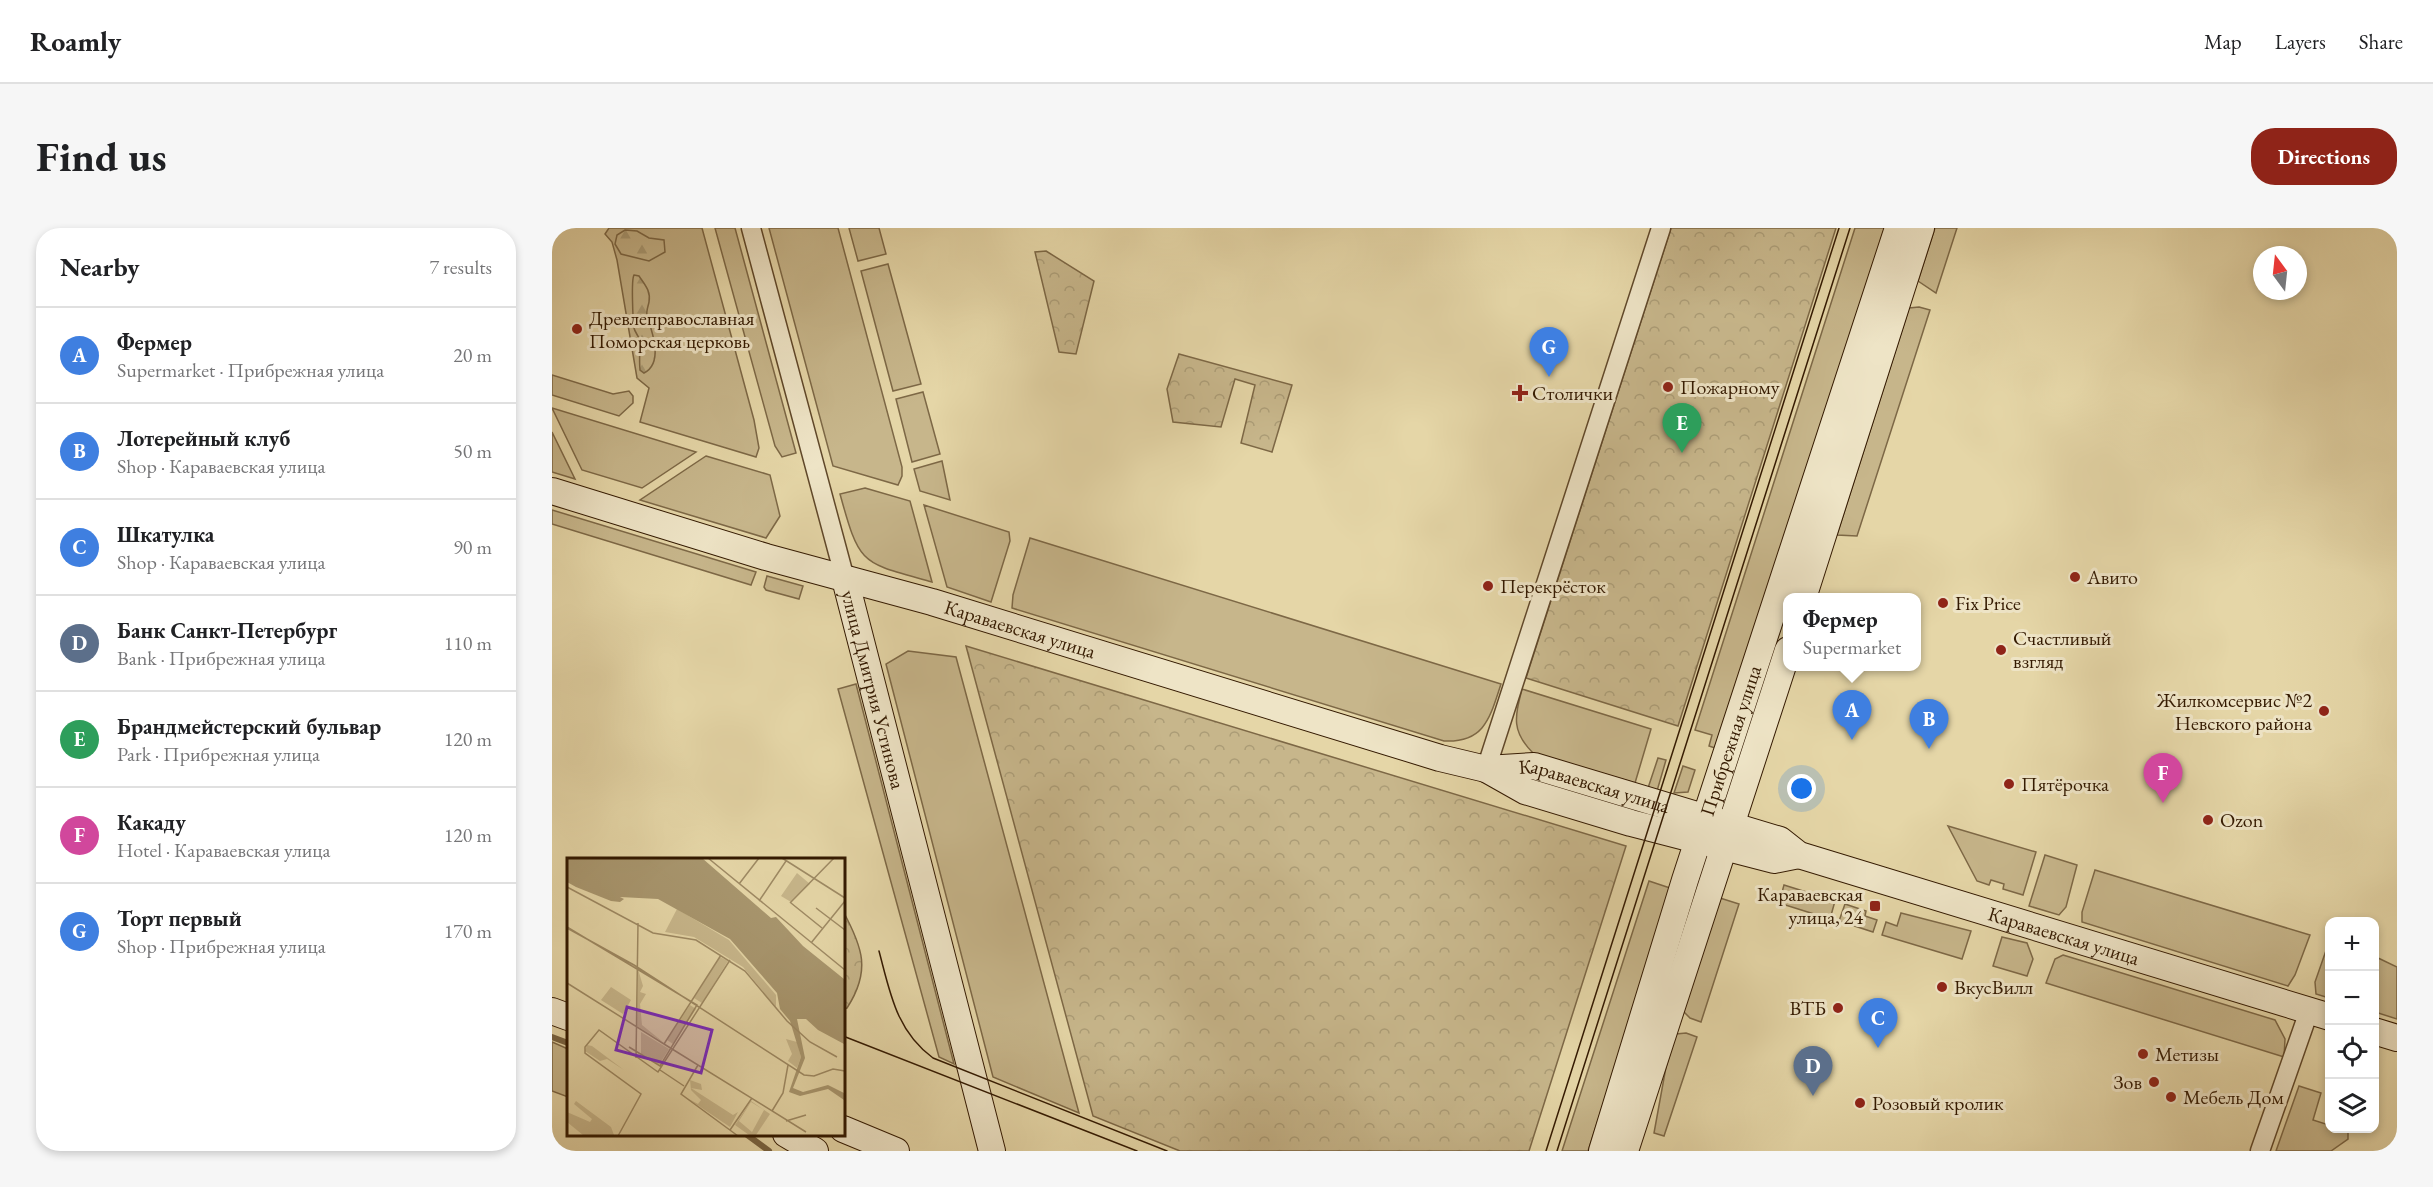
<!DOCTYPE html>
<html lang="en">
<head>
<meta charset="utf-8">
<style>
	:root { --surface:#fff; --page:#f6f6f6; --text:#202124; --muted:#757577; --line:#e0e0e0; --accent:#8f2418 }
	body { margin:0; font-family:"EB Garamond",serif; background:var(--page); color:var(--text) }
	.controls { position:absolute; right:18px; bottom:18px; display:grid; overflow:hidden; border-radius:12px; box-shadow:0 3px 9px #0003 }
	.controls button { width:54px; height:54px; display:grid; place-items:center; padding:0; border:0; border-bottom:2px solid var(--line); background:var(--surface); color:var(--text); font:30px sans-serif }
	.compass { position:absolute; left:1701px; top:18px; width:54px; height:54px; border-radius:50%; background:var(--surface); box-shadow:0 3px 9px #0003; rotate:345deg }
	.you { position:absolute; left:1250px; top:561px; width:21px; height:21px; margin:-15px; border:4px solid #fff; border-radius:50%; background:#1a73e8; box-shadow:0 0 0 9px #1a73e833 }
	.badge { display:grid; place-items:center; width:39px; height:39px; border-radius:50%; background:var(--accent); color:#fff; font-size:20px; font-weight:700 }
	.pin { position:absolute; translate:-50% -50px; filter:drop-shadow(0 2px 3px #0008) }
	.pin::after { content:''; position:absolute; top:32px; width:21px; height:18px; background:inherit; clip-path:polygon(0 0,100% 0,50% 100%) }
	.popup { position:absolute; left:1231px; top:365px; width:138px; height:78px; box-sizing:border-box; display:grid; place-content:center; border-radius:12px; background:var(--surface); filter:drop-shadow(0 2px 4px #0005); font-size:20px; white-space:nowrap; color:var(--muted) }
	.popup b { font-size:22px; color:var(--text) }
	.popup::after { content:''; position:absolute; left:50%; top:100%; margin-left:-12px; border:12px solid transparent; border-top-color:var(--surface) }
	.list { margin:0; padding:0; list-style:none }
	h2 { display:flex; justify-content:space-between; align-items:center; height:78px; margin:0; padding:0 24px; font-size:26px }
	h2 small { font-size:20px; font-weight:400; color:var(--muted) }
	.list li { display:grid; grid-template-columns:39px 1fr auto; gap:18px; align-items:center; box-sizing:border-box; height:96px; padding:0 24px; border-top:2px solid var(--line) }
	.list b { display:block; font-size:22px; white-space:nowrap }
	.list p { margin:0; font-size:20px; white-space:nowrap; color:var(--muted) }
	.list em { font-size:20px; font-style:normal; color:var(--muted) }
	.icon { flex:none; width:33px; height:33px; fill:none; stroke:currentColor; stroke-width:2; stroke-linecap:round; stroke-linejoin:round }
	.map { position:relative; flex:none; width:1845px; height:923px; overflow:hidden; border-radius:24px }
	header { display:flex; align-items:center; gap:36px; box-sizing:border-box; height:84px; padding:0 30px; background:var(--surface); border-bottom:2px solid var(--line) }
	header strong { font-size:28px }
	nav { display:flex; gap:33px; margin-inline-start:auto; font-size:21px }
	.intro { display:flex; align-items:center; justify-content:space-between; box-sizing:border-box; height:144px; padding:0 36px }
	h1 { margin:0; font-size:42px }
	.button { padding:15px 27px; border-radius:24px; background:var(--accent); color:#fff; font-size:21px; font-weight:700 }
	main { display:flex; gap:36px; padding:0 36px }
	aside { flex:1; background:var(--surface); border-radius:24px; box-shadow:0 3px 9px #0003 }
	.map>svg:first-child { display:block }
</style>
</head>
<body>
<header>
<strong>Roamly</strong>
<nav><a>Map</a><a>Layers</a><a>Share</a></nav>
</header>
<div class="intro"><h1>Find us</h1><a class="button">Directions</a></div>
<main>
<aside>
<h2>Nearby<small>7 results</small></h2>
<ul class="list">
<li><span class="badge" style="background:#3f7fe0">A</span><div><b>Фермер</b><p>Supermarket · Прибрежная улица</p></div><em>20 m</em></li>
<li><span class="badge" style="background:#3f7fe0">B</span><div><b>Лотерейный клуб</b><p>Shop · Караваевская улица</p></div><em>50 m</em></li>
<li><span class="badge" style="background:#3f7fe0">C</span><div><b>Шкатулка</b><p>Shop · Караваевская улица</p></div><em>90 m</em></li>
<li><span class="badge" style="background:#5c6f8a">D</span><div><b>Банк Санкт-Петербург</b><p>Bank · Прибрежная улица</p></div><em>110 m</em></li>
<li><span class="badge" style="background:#2e9e5b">E</span><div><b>Брандмейстерский бульвар</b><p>Park · Прибрежная улица</p></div><em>120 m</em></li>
<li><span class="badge" style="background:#d1479c">F</span><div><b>Какаду</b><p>Hotel · Караваевская улица</p></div><em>120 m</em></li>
<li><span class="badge" style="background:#3f7fe0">G</span><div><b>Торт первый</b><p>Shop · Прибрежная улица</p></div><em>170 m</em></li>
</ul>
</aside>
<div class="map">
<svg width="1845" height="923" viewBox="0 0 1845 923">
	<defs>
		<pattern id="forest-firs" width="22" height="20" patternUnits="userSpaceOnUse" patternTransform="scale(1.5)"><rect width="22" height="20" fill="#c7b68b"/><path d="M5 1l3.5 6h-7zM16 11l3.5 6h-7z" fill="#ab9c76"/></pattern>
		<pattern id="park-crowns" width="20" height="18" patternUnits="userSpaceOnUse" patternTransform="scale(1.5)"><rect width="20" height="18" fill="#c7b68b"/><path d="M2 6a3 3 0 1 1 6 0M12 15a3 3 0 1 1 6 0" fill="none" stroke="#ab9c76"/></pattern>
	</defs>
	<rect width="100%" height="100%" fill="#e5d6a7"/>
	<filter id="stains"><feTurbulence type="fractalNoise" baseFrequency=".00333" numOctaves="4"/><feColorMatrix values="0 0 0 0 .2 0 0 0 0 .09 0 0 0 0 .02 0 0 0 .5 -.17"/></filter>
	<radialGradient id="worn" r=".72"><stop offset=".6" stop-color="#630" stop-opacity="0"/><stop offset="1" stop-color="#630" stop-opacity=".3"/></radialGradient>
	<g fill="#c7b68b" stroke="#7d6846" stroke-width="1.5">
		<path d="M57,0H150L202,192L207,220L204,229L88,194L97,160L85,150L65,32L60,14L53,6Z"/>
		<path d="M163,0H183L244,225L230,229L223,218Z"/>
		<path d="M217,0H286L350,239V248L346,257L281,238Z"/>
		<path d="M297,0H327L334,26L306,33Z"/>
		<path d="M1303,0H1333L1166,521L1157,518L1160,507L1143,502Z"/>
		<path d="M1383,0H1405L1384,65L1366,53Z"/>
		<path d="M336,36L369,156L341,163L309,43Z"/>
		<path d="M1367,79L1378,82L1305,308L1285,307L1357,80Z"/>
		<path d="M0,147L61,166L77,163L81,168V175L67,188L0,167Z"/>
		<path d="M371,164L388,226L360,234L344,171Z"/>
		<path d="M0,180L144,224L90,260L30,242Z"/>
		<path d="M0,204L23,251L0,244Z"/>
		<path d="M154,228L218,247L228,288L214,310L88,272Z"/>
		<path d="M390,233L398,272L368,263L362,241Z"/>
		<path d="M313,260L358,273L380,354C309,334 308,339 288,266Z"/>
		<path d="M372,277L457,304L458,313L439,374L395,359Z"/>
		<path d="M0,282L204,344L199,357L0,296Z"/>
		<path d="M478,310L949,456C938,489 933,515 892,513L460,380L461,367Z"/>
		<path d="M215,348L251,358L247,371L214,362L212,359Z"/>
		<path d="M356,423L404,429L527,885L441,849L334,436Z"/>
		<path d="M304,456L402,836L387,829L286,461Z"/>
		<path d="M970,461L1099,501L1083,555L981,525C959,503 963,489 970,461Z"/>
		<path d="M1106,530L1114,532L1105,563L1096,560Z"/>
		<path d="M1131,538L1143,542L1136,564L1122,565Z"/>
		<path d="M1396,598L1484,624L1471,667L1451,661L1452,656L1439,652L1437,657L1425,653Z"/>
		<path d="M1493,627L1525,637L1514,679L1507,687L1477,678Z"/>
		<path d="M1543,642L1758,707L1743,747L1736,758L1530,694V684Z"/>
		<path d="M1097,653L1121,661L1036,923H1010Z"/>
		<path d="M1232,657L1283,673L1278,691L1227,675Z"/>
		<path d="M1168,670L1187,676L1149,794L1138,790L1131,783Z"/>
		<path d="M1293,676L1314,683L1313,688L1325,692L1321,704L1287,693Z"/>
		<path d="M1349,685L1419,703L1410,731L1330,707L1334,694L1345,698Z"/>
		<path d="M1450,709L1475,715L1481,731L1475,748L1441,738Z"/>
		<path d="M1777,714V770L1764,766L1763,754Z"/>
		<path d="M1511,727L1723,792L1733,811L1732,829L1494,755L1503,731Z"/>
		<path d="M1822,728L1845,739V791L1823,784Z"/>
		<path d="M1134,805L1145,809L1112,908L1102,905L1114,839L1124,806Z"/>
		<path d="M0,814L16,821V869L0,863Z"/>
		<path d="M1747,858L1769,865L1761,892L1777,897L1778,900L1796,902V911L1779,923H1724Z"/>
	</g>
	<g fill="url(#forest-firs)" stroke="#7d6846" stroke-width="1.5">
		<path d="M73,2L85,3L97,10L112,12L113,24L97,33L69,26L63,16L65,7Z"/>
		<path d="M82,47L87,48C93,57 99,63 97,74C96,79 94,83 95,88C100,103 112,135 92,145L88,142C87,132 88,123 88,113C87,108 83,105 82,100C81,92 79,52 82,47Z"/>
	</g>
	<g fill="url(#park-crowns)" stroke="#7d6846" stroke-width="1.5">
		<path d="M1119,0H1284L1126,498L974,450Z"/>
		<path d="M494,23L542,53L524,126L507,124L483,24Z"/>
		<path d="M627,126L740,157L720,224L689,215L703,157L683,151L669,199L621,194L615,161Z"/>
		<path d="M414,418L1074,618L977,923H628L541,888Z"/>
		<path d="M291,683C311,720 319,743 295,780L291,781Z"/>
	</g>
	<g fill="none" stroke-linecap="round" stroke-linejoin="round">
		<g stroke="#796442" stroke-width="6">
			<path d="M0,809L16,815"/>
			<path d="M194,906L217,923"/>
		</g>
		<g stroke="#60482a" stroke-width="21">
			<g id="street">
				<path d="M199,0L293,351"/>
				<path d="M934,541L1109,0"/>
				<path d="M1708,923L1757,783"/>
			</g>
		</g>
		<g stroke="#331900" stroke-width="28">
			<g id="secondary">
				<path id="s1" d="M0,263L214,329L380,374L888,530L934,541L973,563L1079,595L1222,632L1247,627"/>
				<path id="s2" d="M293,351L440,923"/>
				<path d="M1251,370L1369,0"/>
				<path id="s3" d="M934,541L982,538L1228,612L1247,627L1778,789"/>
				<path d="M0,783L16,789"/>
				<path d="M1822,803L1845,810"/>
				<path d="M291,901L344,923"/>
				<path d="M234,906L263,923"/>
				<path id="s4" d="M1050,923L1133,652L1346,0"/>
				<path d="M1073,923L1236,422"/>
			</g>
		</g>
		<use href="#street" stroke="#eee4c6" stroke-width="18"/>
		<use href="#secondary" stroke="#eee4c6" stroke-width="26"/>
		<g stroke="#331900" stroke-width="1.5">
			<path d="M327,723C338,764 344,803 381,830L615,923"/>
			<path d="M291,808L585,923"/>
			<path d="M994,923L1287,0"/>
			<path d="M1005,923L1298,0"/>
		</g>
	</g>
	<g fill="#8f2418" stroke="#eee4c6" stroke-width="2">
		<circle cx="25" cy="101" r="6"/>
		<circle cx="1116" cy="159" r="6"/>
		<path d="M965 156h6v6h6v6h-6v6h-6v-6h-6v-6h6z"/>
		<circle cx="1523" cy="349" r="6"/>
		<circle cx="936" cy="358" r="6"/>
		<circle cx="1391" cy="375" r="6"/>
		<circle cx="1449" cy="422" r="6"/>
		<circle cx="1772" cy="483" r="6"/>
		<circle cx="1457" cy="556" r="6"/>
		<circle cx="1656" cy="592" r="6"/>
		<rect x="1317" y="672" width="12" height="12" rx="3"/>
		<circle cx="1390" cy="759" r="6"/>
		<circle cx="1286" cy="780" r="6"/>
		<circle cx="1591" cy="826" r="6"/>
		<circle cx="1602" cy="854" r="6"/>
		<circle cx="1619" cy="869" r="6"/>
		<circle cx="1308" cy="875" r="6"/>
	</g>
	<g text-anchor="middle" stroke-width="6" stroke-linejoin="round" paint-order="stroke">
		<g font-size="20" fill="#331900" stroke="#eee4c6" text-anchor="start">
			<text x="37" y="97">Древлеправославная<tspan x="37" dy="23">Поморская церковь</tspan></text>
			<text x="1128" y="166">Пожарному</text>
			<text x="980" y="172">Столички</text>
			<text x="1535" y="356">Авито</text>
			<text x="948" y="365">Перекрёсток</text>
			<text x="1403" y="382">Fix Price</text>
			<text x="1461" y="417">Счастливый<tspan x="1461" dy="23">взгляд</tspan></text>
			<text x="1760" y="479" text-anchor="end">Жилкомсервис №2<tspan x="1760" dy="23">Невского района</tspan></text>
			<text x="1469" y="563">Пятёрочка</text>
			<text x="1668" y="599">Ozon</text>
			<text x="1311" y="673" text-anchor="end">Караваевская<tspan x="1311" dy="23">улица, 24</tspan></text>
			<text x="1402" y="766">ВкусВилл</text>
			<text x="1274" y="787" text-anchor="end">ВТБ</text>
			<text x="1603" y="833">Метизы</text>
			<text x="1590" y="861" text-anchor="end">Зов</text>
			<text x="1631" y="876">Мебель Дом</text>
			<text x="1320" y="882">Розовый кролик</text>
		</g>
		<g font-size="20" fill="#331900" stroke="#eee4c6">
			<text dy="7" stroke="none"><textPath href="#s1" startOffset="488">Караваевская улица</textPath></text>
			<text dy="7" stroke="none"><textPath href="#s2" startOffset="114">улица Дмитрия Устинова</textPath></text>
			<text dy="7" stroke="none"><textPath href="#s4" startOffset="430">Прибрежная улица</textPath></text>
			<text dy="7" stroke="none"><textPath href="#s3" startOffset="111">Караваевская улица</textPath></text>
			<text dy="7" stroke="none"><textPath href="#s3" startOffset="606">Караваевская улица</textPath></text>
		</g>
	</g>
	<g transform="translate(15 630)">
		<rect width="278" height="278" fill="#e5d6a7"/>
		<path d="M71,111L76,128L73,134L79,136L73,146L75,167L96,184L70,168ZM219,181L230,184L234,199L230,210L221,203L225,196ZM20,187L25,188L57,212L40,201L33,203L18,193Z" fill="#c7b68b"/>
		<path d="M123,222L134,226L135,232L124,230L166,257L171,254L163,269L120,240L131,246L134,242L124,232ZM9,243L44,269L47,277H16L0,264V254L23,264L25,261L7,246ZM184,243L203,256L189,277H182L168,267ZM184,244L197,252L185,274L172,263Z" fill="#c7b68b" fill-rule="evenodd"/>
		<path d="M230,15L243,26L224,44L214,38ZM44,129L64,142L56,156L34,142Z" fill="#c7b68b"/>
		<path d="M110,51L162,82L209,137V149L176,109L127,79L98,74ZM153,99L161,103L135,145L127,140ZM123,147L129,151L106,186L100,182ZM74,174L102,191L92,207L74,197Z" fill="#c7b68b"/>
		<path d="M0,0H135L204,60L209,59L236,88L277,121V186L251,172L239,161H230L238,200L226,230L236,234L261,227L277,235V242L261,231L233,238L222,234L234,199L223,163L213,151L210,135L163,81L91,41L53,39L57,41L53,44L44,43L9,29L0,24Z" fill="#a8966e"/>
		<path fill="none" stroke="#a8966e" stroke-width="3" d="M75,0L278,144"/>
		<path fill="none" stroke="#9e8a64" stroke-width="1.5" d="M141,0L278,112M215,0L278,40M172,26L192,0M0,29L86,75L129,82L178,113L220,163L243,184L270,199M192,43L219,3M223,45L267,0M224,45L255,70M249,50L278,72M0,69L130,147L93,208L62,189M0,70L67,107L237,217L247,218L266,211L278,213M244,85L278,43M0,125L97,186M97,186L239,274M97,186L154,97M69,200L71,65M131,207L114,236L171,278M93,212L117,228M205,253L216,235L221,207M219,263L239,257M163,272L185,240M51,278L74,236L18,195V189L32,172L91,214L163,102"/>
		<path fill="#7b2cbf" fill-opacity="0.15" stroke="#7b2cbf" stroke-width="3" d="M60,149L145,172L134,215L49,192Z"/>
		<rect width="278" height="278" fill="none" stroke="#331900" stroke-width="3"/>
	</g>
	<rect width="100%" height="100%" filter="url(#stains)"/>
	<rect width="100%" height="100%" fill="url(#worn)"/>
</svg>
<div class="controls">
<button>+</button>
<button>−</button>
<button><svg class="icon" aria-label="locate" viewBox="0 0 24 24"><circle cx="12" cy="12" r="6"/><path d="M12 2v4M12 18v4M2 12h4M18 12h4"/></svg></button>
<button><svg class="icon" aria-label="layers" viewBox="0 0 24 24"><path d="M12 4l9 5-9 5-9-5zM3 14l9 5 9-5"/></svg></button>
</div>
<svg class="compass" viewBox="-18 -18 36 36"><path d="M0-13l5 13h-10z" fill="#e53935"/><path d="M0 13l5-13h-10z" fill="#757577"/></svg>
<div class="you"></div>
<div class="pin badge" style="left:1300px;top:512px;background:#3f7fe0">A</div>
<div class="popup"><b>Фермер</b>Supermarket</div>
<div class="pin badge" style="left:1377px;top:521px;background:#3f7fe0">B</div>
<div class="pin badge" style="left:1326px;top:820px;background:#3f7fe0">C</div>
<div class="pin badge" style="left:1261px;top:868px;background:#5c6f8a">D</div>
<div class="pin badge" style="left:1130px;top:225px;background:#2e9e5b">E</div>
<div class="pin badge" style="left:1611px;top:575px;background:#d1479c">F</div>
<div class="pin badge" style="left:997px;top:149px;background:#3f7fe0">G</div>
</div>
</main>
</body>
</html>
